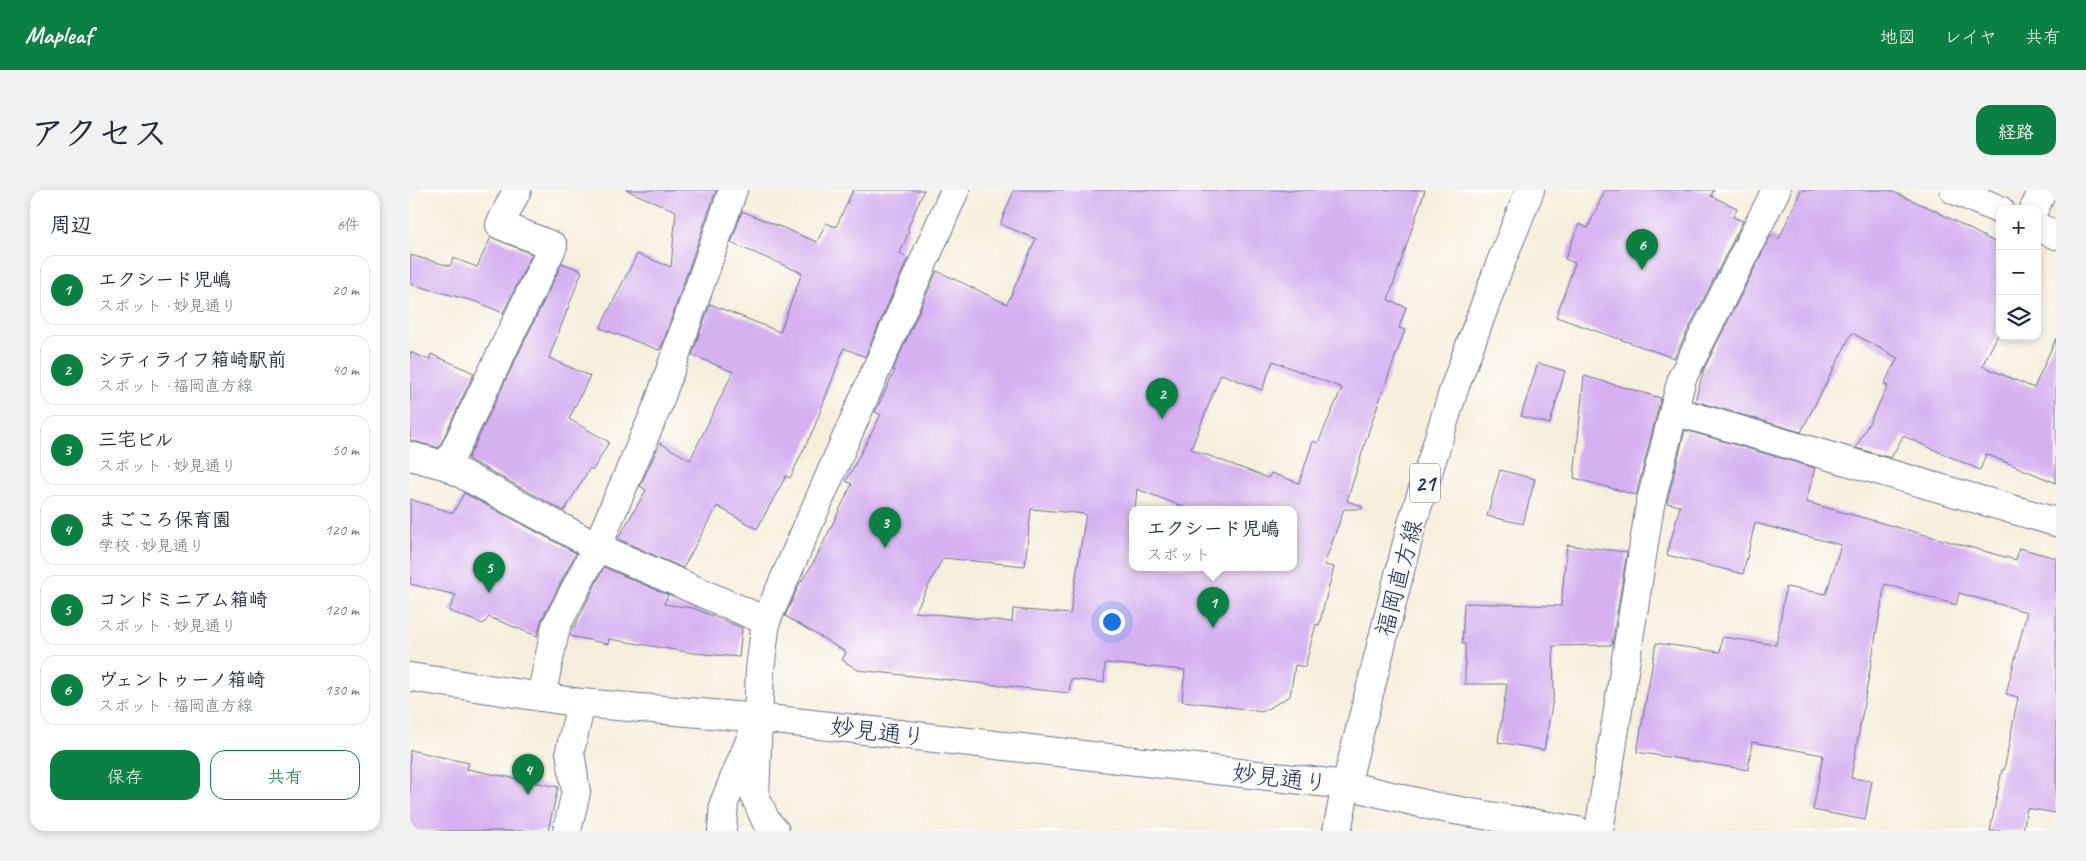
<!DOCTYPE html>
<html lang="ja">
<head>
<meta charset="utf-8">
<style>
	:root { --surface:#fff; --page:#f2f2f3; --text:#1f2937; --muted:#747a83; --line:#e0e1e3; --accent:#0b8043 }
	body { margin:0; font-family:Caveat,"Klee One",sans-serif; background:var(--page); color:var(--text) }
	.controls { position:absolute; right:15px; top:15px; display:grid; overflow:hidden; border-radius:10px; box-shadow:0 2px 8px #0003 }
	.controls button { width:45px; height:45px; display:grid; place-items:center; padding:0; border:0; border-bottom:1px solid var(--line); background:var(--surface); color:var(--text); font:25px sans-serif }
	.you { position:absolute; left:701px; top:431px; width:18px; height:18px; margin:-12px; border:4px solid #fff; border-radius:50%; background:#1a73e8; box-shadow:0 0 0 8px #1a73e833 }
	.badge { display:grid; place-items:center; width:32px; height:32px; border-radius:50%; background:var(--accent); color:#fff; font-size:16px; font-weight:700 }
	.pin { position:absolute; translate:-50% -41px; filter:drop-shadow(0 1px 2px #0008) }
	.pin::after { content:''; position:absolute; top:26px; width:18px; height:15px; background:inherit; clip-path:polygon(0 0,100% 0,50% 100%) }
	.popup { position:absolute; left:719px; top:316px; width:168px; height:65px; box-sizing:border-box; display:grid; place-content:center; border-radius:10px; background:var(--surface); filter:drop-shadow(0 1px 4px #0005); font-size:16px; white-space:nowrap; color:var(--muted) }
	.popup b { font-size:19px; color:var(--text) }
	.popup::after { content:''; position:absolute; left:50%; top:100%; margin-left:-10px; border:10px solid transparent; border-top-color:var(--surface) }
	.list { margin:0; padding:0; list-style:none }
	h2 { display:flex; justify-content:space-between; align-items:center; height:65px; margin:0; padding:0 20px; font-size:21px }
	h2 small { font-size:16px; font-weight:400; color:var(--muted) }
	.list li { display:grid; grid-template-columns:32px 1fr auto; gap:15px; align-items:center; box-sizing:border-box; height:70px; margin:0 10px 10px; padding:0 10px; border:1px solid var(--line); border-radius:15px }
	.list b { display:block; font-size:19px; white-space:nowrap }
	.list p { margin:0; font-size:16px; white-space:nowrap; color:var(--muted) }
	.list em { font-size:16px; font-style:normal; color:var(--muted) }
	.actions { display:flex; gap:10px; padding:15px 20px }
	.actions a { flex:1; padding:11px 0; border:1px solid var(--accent); border-radius:15px; text-align:center; font-size:18px; color:var(--accent) }
	.actions .main { background:var(--accent); color:#fff }
	.icon { flex:none; width:28px; height:28px; fill:none; stroke:currentColor; stroke-width:2; stroke-linecap:round; stroke-linejoin:round }
	.map { position:relative; flex:none; width:1646px; height:641px; overflow:hidden; border-radius:15px }
	header { display:flex; align-items:center; gap:30px; box-sizing:border-box; height:70px; padding:0 25px; background:var(--accent); color:#fff }
	header strong { font-size:24px }
	nav { display:flex; gap:28px; margin-inline-start:auto; font-size:18px }
	.intro { display:flex; align-items:center; justify-content:space-between; box-sizing:border-box; height:120px; padding:0 30px }
	h1 { margin:0; font-size:35px }
	.button { padding:12px 22px; border-radius:15px; background:var(--accent); color:#fff; font-size:18px; font-weight:700 }
	main { display:flex; gap:30px; padding:0 30px }
	aside { flex:1; background:var(--surface); border-radius:15px; box-shadow:0 2px 8px #0003 }
	.map>svg:first-child { display:block }
</style>
</head>
<body>
<header>
<strong>Mapleaf</strong>
<nav><a>地図</a><a>レイヤ</a><a>共有</a></nav>
</header>
<div class="intro"><h1>アクセス</h1><a class="button">経路</a></div>
<main>
<aside>
<h2>周辺<small>6件</small></h2>
<ul class="list">
<li><span class="badge">1</span><div><b>エクシード児嶋</b><p>スポット · 妙見通り</p></div><em>20 m</em></li>
<li><span class="badge">2</span><div><b>シティライフ箱崎駅前</b><p>スポット · 福岡直方線</p></div><em>40 m</em></li>
<li><span class="badge">3</span><div><b>三宅ビル</b><p>スポット · 妙見通り</p></div><em>50 m</em></li>
<li><span class="badge">4</span><div><b>まごころ保育園</b><p>学校 · 妙見通り</p></div><em>120 m</em></li>
<li><span class="badge">5</span><div><b>コンドミニアム箱崎</b><p>スポット · 妙見通り</p></div><em>120 m</em></li>
<li><span class="badge">6</span><div><b>ヴェントゥーノ箱崎</b><p>スポット · 福岡直方線</p></div><em>130 m</em></li>
</ul>
<div class="actions"><a class="main">保存</a><a>共有</a></div>
</aside>
<div class="map">
<svg width="1646" height="641" viewBox="0 0 1646 641">
	<rect width="100%" height="100%" fill="#fdfcf7"/>
	<filter id="ink" filterUnits="userSpaceOnUse"><feTurbulence type="fractalNoise" baseFrequency=".02" numOctaves="2"/><feDisplacementMap in="SourceGraphic" scale="10" xChannelSelector="R" yChannelSelector="G"/><feConvolveMatrix kernelMatrix="1 2 1 2 8 2 1 2 1" color-interpolation-filters="sRGB"/></filter>
	<filter id="wash" filterUnits="userSpaceOnUse"><feTurbulence type="fractalNoise" baseFrequency=".0096" numOctaves="4" result="noise"/><feDisplacementMap in="SourceGraphic" scale="20" xChannelSelector="R" yChannelSelector="G"/><feGaussianBlur stdDeviation="1.12" result="paint"/><feColorMatrix in="noise" values="0 0 0 0 0 0 0 0 0 0 0 0 0 0 0 0 0 1.4 0 .05"/><feComposite in="paint" operator="in"/></filter>
	<g filter="url(#wash)">
		<rect width="100%" height="100%" fill="#f6efdd"/>
		<g id="blocks">
			<g fill="#d5b1f1" fill-rule="evenodd">
				<path d="M216,0H306L253,153L249,160L190,138L227,64L261,77L266,21Z"/>
				<path d="M443,0H514L497,40L499,41L490,64L498,68L455,167L434,158L404,238L380,288L376,286L347,339L307,316L273,378L208,349L236,300L230,296L250,253L280,270L323,182L282,165L300,114L370,142L392,83L321,53L332,21L407,52L416,33L426,37Z"/>
				<path d="M604,0H1015L978,110L996,117L989,138L995,140L961,234L937,311L952,316V319H934L914,375L924,377L909,435L906,434L895,477L885,475L880,506L852,522L815,516L772,511L775,480L695,473L694,493L661,489L659,503L448,480L432,470L436,462L375,426L389,395L405,370L442,294L436,291L471,225L465,222L485,180H483L527,81L597,114L626,49L590,34ZM863,171L932,198L908,253L903,251L889,293L861,283L858,288L781,259L811,184L852,200ZM727,299L779,319H883V377H723V319H725ZM621,319L676,324L660,424L603,419L602,432L505,422L533,368L615,376Z"/>
				<path d="M1195,0H1304L1301,6L1327,18L1323,27L1333,31L1264,168L1146,127L1165,73L1155,69L1169,34L1178,38Z"/>
				<path d="M1391,0H1479L1526,21L1590,55V141L1572,176L1624,198L1646,148V293L1576,264L1570,280L1493,246L1481,268L1446,258L1478,196L1474,194L1488,168L1442,143L1391,242L1285,211L1294,179L1361,45L1369,49Z"/>
				<path d="M81,47L122,64L93,123L67,112L0,94V65L40,76L43,68L67,77Z"/>
				<path d="M152,73L172,81L139,168L180,186L159,229L199,252L183,280L180,278L154,321L58,269Z"/>
				<path d="M0,162L19,170L21,164L64,183L29,258L0,250Z"/>
				<path d="M1128,173L1155,181L1140,234L1111,226Z"/>
				<path d="M1174,186L1251,208L1226,305L1164,288Z"/>
				<path d="M1275,240L1405,278L1396,312L1606,370L1609,358L1646,368V623L1617,618L1613,641H1580L1592,580H1594L1608,507L1596,504L1617,422L1549,403L1546,415L1475,394L1441,588L1462,591L1455,630L1403,620L1413,565L1342,552L1338,580L1227,562L1246,453L1310,462L1312,447L1366,455L1376,397L1416,404L1431,355L1345,333L1333,384L1257,365L1270,316L1257,313Z"/>
				<path d="M1090,280L1125,289L1113,334L1077,326Z"/>
				<path d="M54,303L166,363L132,429L127,446L79,427L73,434L39,421L46,405L0,394V309L43,323Z"/>
				<path d="M1157,355L1217,362L1202,455L1143,456L1144,503L1134,560L1088,552L1097,494H1055V454H1052L1054,413L1151,416Z"/>
				<path d="M194,377L258,405L254,414L283,418L332,438L329,467L283,463L199,449L198,454L160,446Z"/>
				<path d="M0,560L59,573L57,579L148,597L138,641H0Z"/>
			</g>
		</g>
	</g>
	<g filter="url(#ink)">
		<use href="#blocks" fill-opacity="0" stroke="#68728a" stroke-width="1"/>
		<g fill="none" stroke-linecap="round" stroke-linejoin="round">
			<g stroke="#68728a" stroke-width="30">
				<g id="street">
					<path d="M1264,221L1646,332"/>
					<path d="M0,266L37,276L187,357L356,431"/>
					<path d="M37,276L143,56L90,35L107,0"/>
					<path d="M131,507L146,436L187,357L248,215L323,0"/>
					<path d="M157,641L166,602L160,561L171,513"/>
					<path d="M312,641L314,613L341,548"/>
					<path d="M365,641L356,631L345,606L350,480L356,431L545,0"/>
					<path d="M1189,641L1240,315L1272,188L1366,0"/>
				</g>
			</g>
			<g stroke="#68728a" stroke-width="30">
				<g id="secondary">
					<path d="M1544,0L1590,20"/>
					<path d="M1624,19L1633,0"/>
					<path d="M1627,37L1646,45"/>
					<path d="M0,487L171,513L349,528L936,595L1027,617L1168,641"/>
				</g>
			</g>
			<g stroke="#68728a" stroke-width="30">
				<path id="primary" d="M927,641L936,595L1001,337L1045,196L1089,77L1120,0"/>
			</g>
			<use href="#street" stroke="#fff" stroke-width="28"/>
			<use href="#secondary" stroke="#fff" stroke-width="28"/>
			<use href="#primary" stroke="#fff" stroke-width="28"/>
		</g>
	</g>
	<g text-anchor="middle" stroke-width="4" stroke-linejoin="round" paint-order="stroke">
		<rect fill="#fdfcf7" stroke="#5f6c8c" stroke-width="1" x="1000" y="273.5" width="30" height="39" rx="4"/>
		<g font-size="22" font-weight="bold" fill="#1b2f5e">
			<text x="1015" y="301">21</text>
		</g>
		<g font-size="24" fill="#1b2f5e" stroke="#fdfcf7">
			<text transform="translate(989 388) rotate(-75)" y="8">福岡直方線</text>
			<text transform="translate(468 542) rotate(7)" y="8">妙見通り</text>
			<text transform="translate(870 588) rotate(7)" y="8">妙見通り</text>
		</g>
	</g>
</svg>
<div class="controls">
<button>+</button>
<button>−</button>
<button><svg class="icon" aria-label="layers" viewBox="0 0 24 24"><path d="M12 4l9 5-9 5-9-5zM3 14l9 5 9-5"/></svg></button>
</div>
<div class="you"></div>
<div class="pin badge" style="left:803px;top:438px">1</div>
<div class="popup"><b>エクシード児嶋</b>スポット</div>
<div class="pin badge" style="left:752px;top:229px">2</div>
<div class="pin badge" style="left:475px;top:358px">3</div>
<div class="pin badge" style="left:118px;top:605px">4</div>
<div class="pin badge" style="left:79px;top:403px">5</div>
<div class="pin badge" style="left:1232px;top:80px">6</div>
</div>
</main>
</body>
</html>
